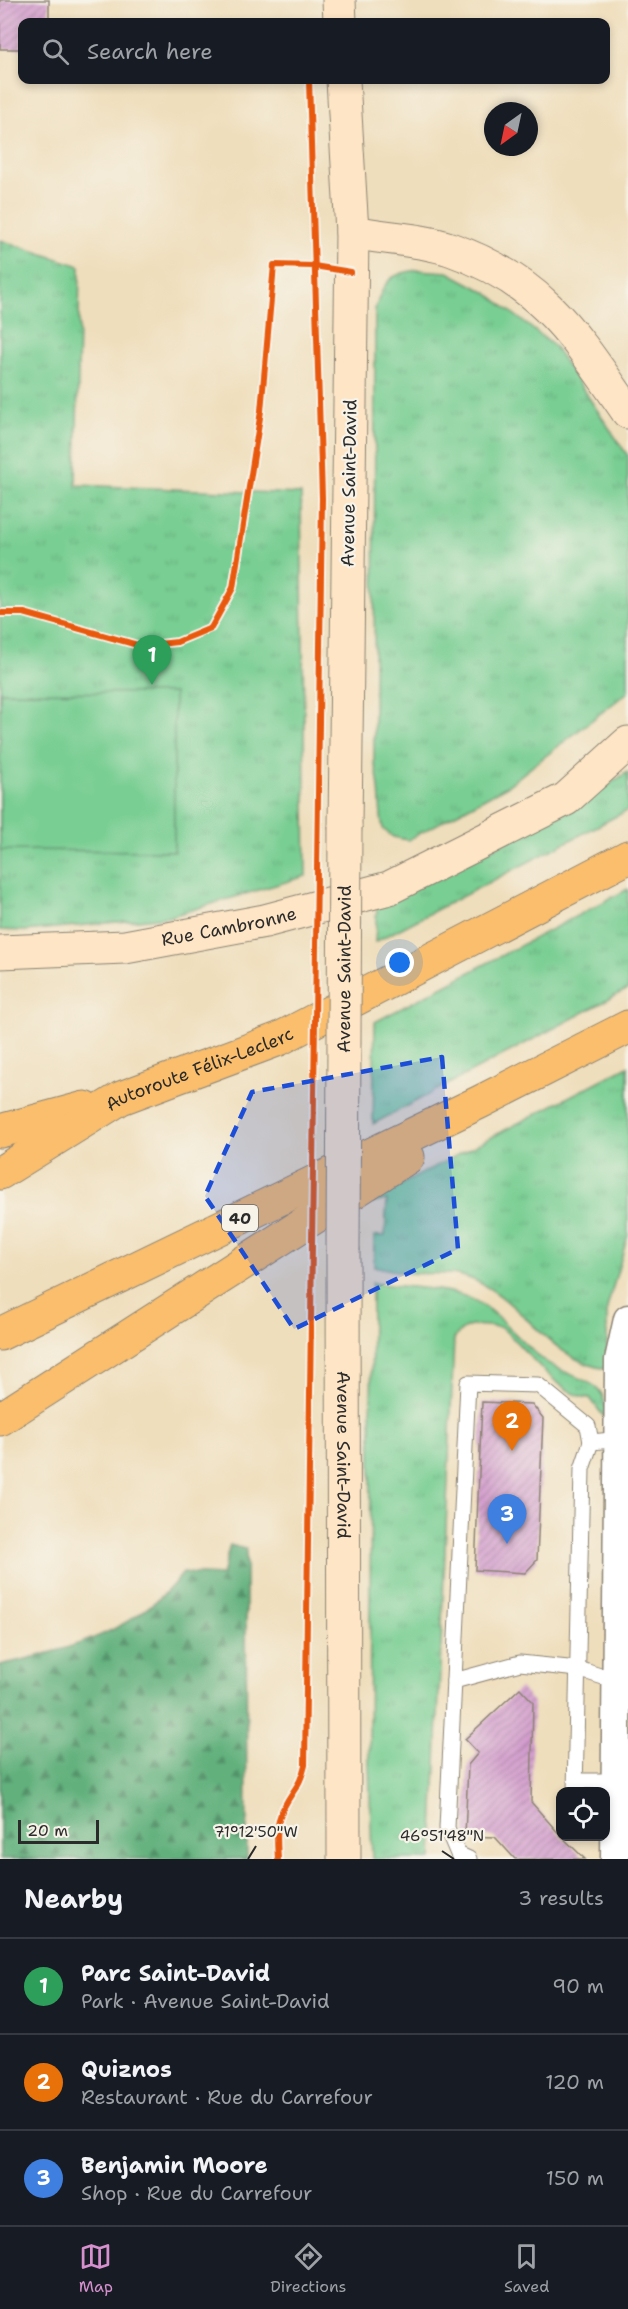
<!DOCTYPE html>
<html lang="en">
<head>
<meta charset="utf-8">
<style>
	:root { --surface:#171b24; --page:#242831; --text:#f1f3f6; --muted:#9ea1a6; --line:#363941; --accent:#d690ce }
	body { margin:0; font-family:"Shantell Sans",sans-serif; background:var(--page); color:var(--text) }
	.controls { position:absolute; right:18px; bottom:18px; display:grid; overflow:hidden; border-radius:12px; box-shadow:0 3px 9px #0003 }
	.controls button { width:54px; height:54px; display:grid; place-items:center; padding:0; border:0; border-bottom:2px solid var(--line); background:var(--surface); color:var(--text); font:30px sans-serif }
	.compass { position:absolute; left:484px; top:102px; width:54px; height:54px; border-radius:50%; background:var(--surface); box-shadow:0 3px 9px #0003; rotate:213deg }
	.scale { position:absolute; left:18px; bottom:15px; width:81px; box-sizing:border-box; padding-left:6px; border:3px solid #2b2b2b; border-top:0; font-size:16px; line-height:21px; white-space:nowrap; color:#2b2b2b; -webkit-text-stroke:4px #f7f3e8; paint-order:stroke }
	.you { position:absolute; left:400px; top:963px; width:21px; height:21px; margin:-15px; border:4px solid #fff; border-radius:50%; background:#1a73e8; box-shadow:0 0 0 9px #1a73e833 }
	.badge { display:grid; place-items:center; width:39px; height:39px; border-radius:50%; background:var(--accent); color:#fff; font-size:20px; font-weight:700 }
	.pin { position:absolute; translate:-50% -50px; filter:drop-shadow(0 2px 3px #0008) }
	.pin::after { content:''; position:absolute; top:32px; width:21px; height:18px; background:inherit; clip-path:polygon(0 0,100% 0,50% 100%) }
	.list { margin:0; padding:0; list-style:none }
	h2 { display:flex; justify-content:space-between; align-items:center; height:78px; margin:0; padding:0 24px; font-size:26px }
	h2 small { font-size:20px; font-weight:400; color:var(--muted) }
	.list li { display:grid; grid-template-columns:39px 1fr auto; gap:18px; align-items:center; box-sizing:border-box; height:96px; padding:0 24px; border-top:2px solid var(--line) }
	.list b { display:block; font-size:22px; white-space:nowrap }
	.list p { margin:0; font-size:20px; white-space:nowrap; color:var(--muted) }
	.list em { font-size:20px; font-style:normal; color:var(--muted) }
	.icon { flex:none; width:33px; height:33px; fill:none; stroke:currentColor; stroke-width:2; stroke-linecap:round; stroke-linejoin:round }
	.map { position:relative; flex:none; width:628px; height:1859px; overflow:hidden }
	.search { position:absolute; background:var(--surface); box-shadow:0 3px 9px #0003; left:18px; right:18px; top:18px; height:66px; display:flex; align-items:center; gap:15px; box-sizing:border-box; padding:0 21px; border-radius:12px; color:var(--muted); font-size:22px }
	.sheet { height:366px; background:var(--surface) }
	nav { display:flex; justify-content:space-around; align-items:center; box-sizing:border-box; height:84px; border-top:2px solid var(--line); background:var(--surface); font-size:16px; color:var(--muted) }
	nav a { display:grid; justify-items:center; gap:3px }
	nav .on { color:var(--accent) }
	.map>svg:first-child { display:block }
</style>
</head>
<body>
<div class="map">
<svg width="628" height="1859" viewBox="0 0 628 1859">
	<defs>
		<pattern id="grass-tufts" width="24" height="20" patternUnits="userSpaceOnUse" patternTransform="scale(1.5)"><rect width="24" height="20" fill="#78ce93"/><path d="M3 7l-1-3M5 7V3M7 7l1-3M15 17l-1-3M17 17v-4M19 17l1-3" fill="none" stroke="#68b17f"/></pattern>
		<pattern id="forest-firs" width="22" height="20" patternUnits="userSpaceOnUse" patternTransform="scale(1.5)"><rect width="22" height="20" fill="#62b17d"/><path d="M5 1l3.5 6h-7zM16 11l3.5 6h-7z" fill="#519067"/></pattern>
		<pattern id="building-hatch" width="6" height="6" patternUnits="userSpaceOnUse" patternTransform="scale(1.5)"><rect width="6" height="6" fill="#d19acc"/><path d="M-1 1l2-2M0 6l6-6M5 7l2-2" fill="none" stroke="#aa7ea6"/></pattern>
	</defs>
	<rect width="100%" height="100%" fill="#f7f3e8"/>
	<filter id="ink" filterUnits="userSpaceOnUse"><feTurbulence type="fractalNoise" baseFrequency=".0167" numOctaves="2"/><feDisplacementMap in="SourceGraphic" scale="12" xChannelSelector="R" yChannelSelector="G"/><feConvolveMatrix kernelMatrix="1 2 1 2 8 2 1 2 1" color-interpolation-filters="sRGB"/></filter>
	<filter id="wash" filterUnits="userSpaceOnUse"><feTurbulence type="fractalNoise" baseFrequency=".008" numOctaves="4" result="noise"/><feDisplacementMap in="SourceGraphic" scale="24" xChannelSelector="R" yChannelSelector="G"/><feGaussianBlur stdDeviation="1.35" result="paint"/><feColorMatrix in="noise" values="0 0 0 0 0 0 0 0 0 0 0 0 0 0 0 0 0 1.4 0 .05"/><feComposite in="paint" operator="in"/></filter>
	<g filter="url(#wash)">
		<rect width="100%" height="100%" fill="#efdebc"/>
		<g fill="url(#grass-tufts)" stroke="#527c5f" stroke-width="1.5">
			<path d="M0,240L80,266L76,485L301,494L306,876L168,917L25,931L0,930Z"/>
			<path d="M418,270L448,272L487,293L554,346L628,456V692L507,786L408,840L393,837L383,829C378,808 382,783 374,763L375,309C385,281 388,274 418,270Z"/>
			<path d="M628,772V810L375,942L377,906L573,808Z"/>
			<path d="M628,889V989L373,1124L375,1022Z"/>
			<path d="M628,1066V1235L607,1308V1369C547,1361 522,1296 466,1277C449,1271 428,1275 410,1273C398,1272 386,1269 374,1266V1236H385L387,1200L373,1203V1199Z"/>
			<path d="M372,1283C400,1287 431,1287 458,1294C495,1304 516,1340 545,1361C556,1370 591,1381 597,1388C605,1396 607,1407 604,1417L590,1398C560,1397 524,1347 501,1327C481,1326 466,1320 454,1339L432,1859H372L369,1764Z"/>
		</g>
		<path fill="url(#forest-firs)" stroke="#466e54" stroke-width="1.5" d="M230,1545L246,1549L247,1859H0V1665C70,1649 137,1632 183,1573L222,1575Z"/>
		<path fill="#78ce93" stroke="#527c5f" stroke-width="1.5" d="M0,692L174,693V851L0,850Z"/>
		<g id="blocks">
			<g fill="url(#building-hatch)">
				<path d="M0,0H49V22H22V49H0Z"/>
				<path d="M482,1402L532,1404L543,1418L537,1560L525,1573L475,1570Z"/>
				<path d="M520,1688L533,1702L531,1802L561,1836L585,1859H515L495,1837L465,1836L468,1765L478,1753L465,1739Z"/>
			</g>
		</g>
	</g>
	<g filter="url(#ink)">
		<use href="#blocks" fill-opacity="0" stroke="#8d8474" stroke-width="1.5"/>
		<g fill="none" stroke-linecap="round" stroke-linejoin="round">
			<g stroke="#8d8474" stroke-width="17">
				<g id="lane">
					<path d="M454,1681L520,1663L578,1669L619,1682"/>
					<path d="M576,1781H616"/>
					<path d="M575,1792L582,1469L591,1442"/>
					<path d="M469,1859L458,1854L447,1828L468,1383L538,1385L588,1426L591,1442L622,1439"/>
				</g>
			</g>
			<g stroke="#8d8474" stroke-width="31">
				<path id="street" d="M615,1859L619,1360L628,1319"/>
			</g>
			<g stroke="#8d8474" stroke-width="35">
				<g id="secondary">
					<path d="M339,0L340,22"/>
					<path d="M343,80L352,232L345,827"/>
					<path d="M352,232C383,238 420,239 450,249C543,281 575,336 628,412"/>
					<path id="s1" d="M0,952L125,947L265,921L389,888L566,799L628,743"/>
					<path id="s2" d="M343,1251L344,1859"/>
				</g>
			</g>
			<g stroke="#8d8474" stroke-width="35">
				<g id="highway">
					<path d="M0,1131L85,1108"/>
					<path id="s3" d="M0,1173L121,1098L279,1039L628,857"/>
					<path d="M0,1334L480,1102L628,1027"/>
					<path d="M0,1419L408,1157"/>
				</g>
			</g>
			<use href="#lane" stroke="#fff" stroke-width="15"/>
			<use href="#street" stroke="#fff" stroke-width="28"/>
			<use href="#secondary" stroke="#fde5c5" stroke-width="33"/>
			<use href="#highway" stroke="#fabe6d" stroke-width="33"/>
			<g stroke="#8d8474" stroke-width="35" stroke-linecap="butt">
				<g id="secondary-bridge">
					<path id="s4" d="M343,1251L345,827"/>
				</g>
			</g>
			<use href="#secondary-bridge" stroke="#fde5c5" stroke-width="33"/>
			<g stroke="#f7f3e8" stroke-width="10">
				<g id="cycleway">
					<path d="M0,613H24L141,646L177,642L211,628L233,588L261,411L274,265L314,266L351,272"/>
					<path d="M278,1859C277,1842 275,1823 284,1807C293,1789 300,1787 305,1765L322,498L309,80"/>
				</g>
			</g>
			<use href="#cycleway" stroke="#e8590c" stroke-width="6"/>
		</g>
	</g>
	<path fill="#1d4ed8" fill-opacity="0.2" stroke="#1d4ed8" stroke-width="4.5" stroke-dasharray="12 8" stroke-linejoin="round" d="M442,1057L458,1249L294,1329L205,1196L252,1092Z"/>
	<path fill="none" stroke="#2b2b2b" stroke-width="2" d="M442,1851L454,1859M248,1859L256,1846"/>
	<g text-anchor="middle" stroke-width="4.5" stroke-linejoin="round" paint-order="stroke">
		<rect fill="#f7f3e8" stroke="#686764" stroke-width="1.5" x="222" y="1205" width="36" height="26" rx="4.5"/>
		<g font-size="16" font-weight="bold" fill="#2b2b2b">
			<text x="240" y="1224">40</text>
		</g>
		<g font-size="18" fill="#2b2b2b" stroke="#f7f3e8">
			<text transform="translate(349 483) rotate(-89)" y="6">Avenue Saint-David</text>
			<text dy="6" stroke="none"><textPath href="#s1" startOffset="231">Rue Cambronne</textPath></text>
			<text dy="6" stroke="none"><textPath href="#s4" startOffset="282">Avenue Saint-David</textPath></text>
			<text dy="6" stroke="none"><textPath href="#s3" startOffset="226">Autoroute Félix-Leclerc</textPath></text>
			<text dy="6" stroke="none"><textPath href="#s2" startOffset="204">Avenue Saint-David</textPath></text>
		</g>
	</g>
	<g font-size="15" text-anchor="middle" fill="#2b2b2b" stroke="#f7f3e8" stroke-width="4.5" stroke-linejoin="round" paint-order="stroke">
		<text x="256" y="1837">71°12'50"W</text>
		<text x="442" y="1841">46°51'48"N</text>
	</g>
</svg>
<div class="controls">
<button><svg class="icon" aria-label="locate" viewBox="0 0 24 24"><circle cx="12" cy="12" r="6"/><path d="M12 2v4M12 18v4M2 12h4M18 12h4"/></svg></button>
</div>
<svg class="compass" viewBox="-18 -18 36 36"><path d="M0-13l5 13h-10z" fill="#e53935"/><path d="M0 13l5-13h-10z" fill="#9ea1a6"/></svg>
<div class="scale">20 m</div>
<div class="you"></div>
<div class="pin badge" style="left:152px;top:685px;background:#2e9e5b">1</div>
<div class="pin badge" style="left:512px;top:1451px;background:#e8710a">2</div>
<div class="pin badge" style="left:507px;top:1544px;background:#3f7fe0">3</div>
<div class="search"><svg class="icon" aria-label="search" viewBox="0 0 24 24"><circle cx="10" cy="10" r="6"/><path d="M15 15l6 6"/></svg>Search here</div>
</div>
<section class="sheet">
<h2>Nearby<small>3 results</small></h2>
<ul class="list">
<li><span class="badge" style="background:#2e9e5b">1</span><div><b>Parc Saint-David</b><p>Park · Avenue Saint-David</p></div><em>90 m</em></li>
<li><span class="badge" style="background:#e8710a">2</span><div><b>Quiznos</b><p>Restaurant · Rue du Carrefour</p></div><em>120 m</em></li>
<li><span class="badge" style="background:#3f7fe0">3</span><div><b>Benjamin Moore</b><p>Shop · Rue du Carrefour</p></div><em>150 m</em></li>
</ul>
</section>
<nav>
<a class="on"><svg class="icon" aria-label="map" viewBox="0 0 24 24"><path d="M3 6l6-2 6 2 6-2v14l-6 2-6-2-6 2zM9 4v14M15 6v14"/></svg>Map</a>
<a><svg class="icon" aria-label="directions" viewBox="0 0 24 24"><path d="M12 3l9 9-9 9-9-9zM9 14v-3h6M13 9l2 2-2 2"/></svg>Directions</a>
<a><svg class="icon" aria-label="saved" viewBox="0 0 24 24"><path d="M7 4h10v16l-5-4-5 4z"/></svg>Saved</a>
</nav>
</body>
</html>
